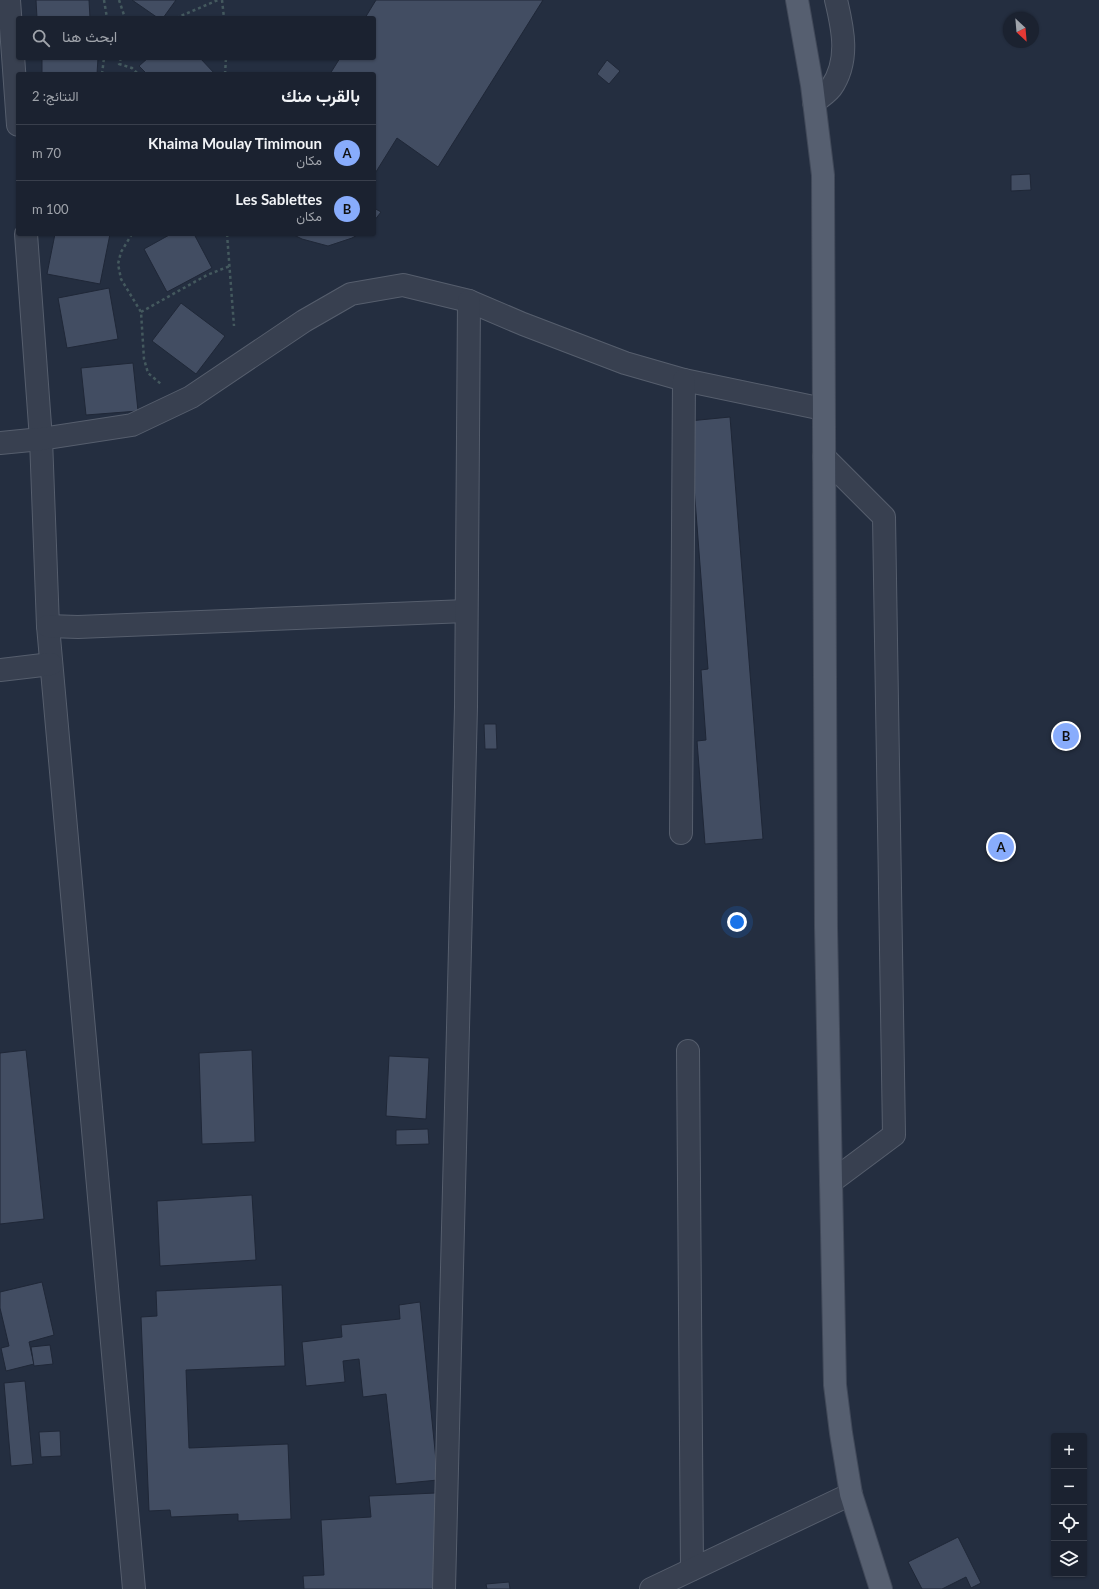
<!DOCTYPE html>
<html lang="ar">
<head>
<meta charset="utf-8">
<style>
	:root { --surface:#1b2230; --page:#242a38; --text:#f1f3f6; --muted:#a0a4ab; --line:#393f4c; --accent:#88acfc }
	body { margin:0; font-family:Lato,Vazirmatn,sans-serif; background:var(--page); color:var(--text); direction:rtl }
	.controls { position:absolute; right:12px; bottom:12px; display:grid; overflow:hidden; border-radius:4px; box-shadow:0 1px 3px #0004 }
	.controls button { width:36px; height:36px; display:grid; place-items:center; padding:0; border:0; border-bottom:1px solid var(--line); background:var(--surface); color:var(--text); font:20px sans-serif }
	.compass { position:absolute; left:1003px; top:12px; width:36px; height:36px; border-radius:50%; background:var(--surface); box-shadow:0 1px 3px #0004; rotate:154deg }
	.you { position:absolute; left:737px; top:922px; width:14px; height:14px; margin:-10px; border:3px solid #fff; border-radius:50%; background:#1a73e8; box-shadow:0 0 0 6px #1a73e833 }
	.badge { display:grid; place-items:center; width:26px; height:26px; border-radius:50%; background:var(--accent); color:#111; font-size:13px; font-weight:700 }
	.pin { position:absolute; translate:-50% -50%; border:2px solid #fff; box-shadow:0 1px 4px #0006 }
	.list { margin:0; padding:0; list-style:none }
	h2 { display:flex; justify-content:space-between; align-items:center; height:52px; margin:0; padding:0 16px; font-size:17px }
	h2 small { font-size:13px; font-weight:400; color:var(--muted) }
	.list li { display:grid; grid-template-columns:26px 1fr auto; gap:12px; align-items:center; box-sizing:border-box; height:56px; padding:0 16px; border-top:1px solid var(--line) }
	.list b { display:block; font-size:15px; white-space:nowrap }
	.list p { margin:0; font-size:13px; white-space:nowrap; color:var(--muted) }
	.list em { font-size:13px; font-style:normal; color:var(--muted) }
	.icon { flex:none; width:22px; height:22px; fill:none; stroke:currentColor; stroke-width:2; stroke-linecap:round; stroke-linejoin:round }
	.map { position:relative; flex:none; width:1099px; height:1589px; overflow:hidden; direction:ltr }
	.search { position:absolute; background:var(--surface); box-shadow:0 1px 3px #0004; left:16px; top:16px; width:360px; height:44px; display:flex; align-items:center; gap:10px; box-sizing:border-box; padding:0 14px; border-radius:4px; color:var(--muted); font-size:15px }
	.panel { position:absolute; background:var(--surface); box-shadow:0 1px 3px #0004; left:16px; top:72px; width:360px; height:164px; border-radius:4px; direction:rtl }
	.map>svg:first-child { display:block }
</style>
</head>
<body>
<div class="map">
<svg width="1099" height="1589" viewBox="0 0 1099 1589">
	<rect width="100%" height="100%" fill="#242e40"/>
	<g fill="#424d62" stroke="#1f2737">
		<path d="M36,0H89L90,18H37Z"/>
		<path d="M132,0H176L163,18H158Z"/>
		<path d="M376,0H543L438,167L397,138L374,175V74H330L340,58H374V18H365Z"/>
		<path d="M42,58H98L97,74H42Z"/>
		<path d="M148,58H200L215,74H147L139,66Z"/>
		<path d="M607,60L620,71L609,84L597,74Z"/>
		<path d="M1030,174L1031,190L1011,191V175Z"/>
		<path d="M374,208L381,212L374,221Z"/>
		<path d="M55,234H110L100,284L47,274Z"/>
		<path d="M171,234H194L212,268L167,292L144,249Z"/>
		<path d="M292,234H359L352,238L328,246L302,239Z"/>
		<path d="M109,288L118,339L67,348L58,298Z"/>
		<path d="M181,303L225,336L196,374L152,341Z"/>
		<path d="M133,363L138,411L86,415L81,368Z"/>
		<path d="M730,417L763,839L705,844L697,741L706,740L701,670L708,669L689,421Z"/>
		<path d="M484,724H496L497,749H485Z"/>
		<path d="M26,1050L44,1219L0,1224V1053Z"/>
		<path d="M252,1050L255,1142L202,1144L199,1053Z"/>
		<path d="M389,1056L429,1058L426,1119L386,1116Z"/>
		<path d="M428,1129L429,1144L396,1145V1130Z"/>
		<path d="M252,1195L256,1260L160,1266L157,1201Z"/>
		<path d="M42,1282L54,1335L29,1342L34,1364L6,1371L1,1348L9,1346L0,1308V1292Z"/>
		<path d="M282,1285L285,1366L186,1370L189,1448L288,1444L291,1519L238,1521V1514L171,1517L170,1510L149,1511L141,1317L157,1316L156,1291Z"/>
		<path d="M420,1302L438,1480L396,1484L386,1394L363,1397L359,1359L343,1361L345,1382L306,1386L302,1342L342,1337L341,1325L400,1319L399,1305Z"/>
		<path d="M50,1345L53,1364L34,1366L31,1347Z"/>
		<path d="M25,1381L33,1464L11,1466L4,1383Z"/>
		<path d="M60,1431L61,1456L41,1457L39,1432Z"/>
		<path d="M436,1493L440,1589H304L303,1576L324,1575L321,1520L371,1517L369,1496Z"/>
		<path d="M958,1537L981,1583L971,1588L966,1577L942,1589H922L908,1562Z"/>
		<path d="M509,1582L510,1589H487L486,1584Z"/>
	</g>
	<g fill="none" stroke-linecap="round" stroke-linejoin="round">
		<g stroke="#565e6d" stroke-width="24">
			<g id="minor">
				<path d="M9,0L18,125"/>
				<path d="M814,102C820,98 827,93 831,88C850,61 843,29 836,0"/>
				<path d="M26,234L41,439L48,626L134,1589"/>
				<path d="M0,443L41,439L132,425L191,397L304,321L351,294L403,285L469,301L523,324L625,363L684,380L823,409"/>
				<path d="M824,457L884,517L894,1135L831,1182"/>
				<path d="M48,626L78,627L466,611"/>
				<path d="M0,670L51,664"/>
				<path d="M681,833L684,380"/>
				<path d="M688,1051L692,1569"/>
				<path d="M444,1589L466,707L469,301"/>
				<path d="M651,1589L851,1494"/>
			</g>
		</g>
		<g stroke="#414959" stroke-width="24">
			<path id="major" d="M797,0L812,85L823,175L826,927L835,1385L841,1433L851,1494L881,1589"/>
		</g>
		<g stroke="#44595e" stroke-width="2.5" stroke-dasharray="3 3" stroke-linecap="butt">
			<path d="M104,0L107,18"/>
			<path d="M119,0L125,18"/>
			<path d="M222,0L224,18"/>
			<path d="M176,18L218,0"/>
			<path d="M121,58L119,64L132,68L138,74"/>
			<path d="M102,74L104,58"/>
			<path d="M225,74L226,58"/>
			<path d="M132,234L121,252L118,264L121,279L141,312L144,359L148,373L161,384"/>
			<path d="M227,234L234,326"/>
			<path d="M141,312L207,275L230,266"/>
		</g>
		<use href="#minor" stroke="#384050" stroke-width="22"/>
		<use href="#major" stroke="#565f70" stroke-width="22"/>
	</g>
</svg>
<div class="controls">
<button>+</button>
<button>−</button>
<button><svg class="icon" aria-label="locate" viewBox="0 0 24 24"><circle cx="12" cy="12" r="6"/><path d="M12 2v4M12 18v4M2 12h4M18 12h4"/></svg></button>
<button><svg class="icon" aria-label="layers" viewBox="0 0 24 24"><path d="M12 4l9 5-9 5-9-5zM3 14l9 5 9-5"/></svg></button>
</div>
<svg class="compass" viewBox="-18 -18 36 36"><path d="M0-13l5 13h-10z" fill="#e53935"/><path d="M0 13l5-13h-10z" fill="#a0a4ab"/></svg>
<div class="you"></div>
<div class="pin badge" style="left:1001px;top:847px">A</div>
<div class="pin badge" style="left:1066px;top:736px">B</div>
<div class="search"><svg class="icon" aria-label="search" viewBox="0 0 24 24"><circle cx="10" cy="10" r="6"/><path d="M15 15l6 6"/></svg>ابحث هنا</div>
<section class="panel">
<h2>بالقرب منك<small>النتائج: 2</small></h2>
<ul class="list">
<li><span class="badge">A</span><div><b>Khaima Moulay Timimoun</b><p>مكان</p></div><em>70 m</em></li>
<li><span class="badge">B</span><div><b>Les Sablettes</b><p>مكان</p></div><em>100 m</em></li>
</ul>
</section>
</div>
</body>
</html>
